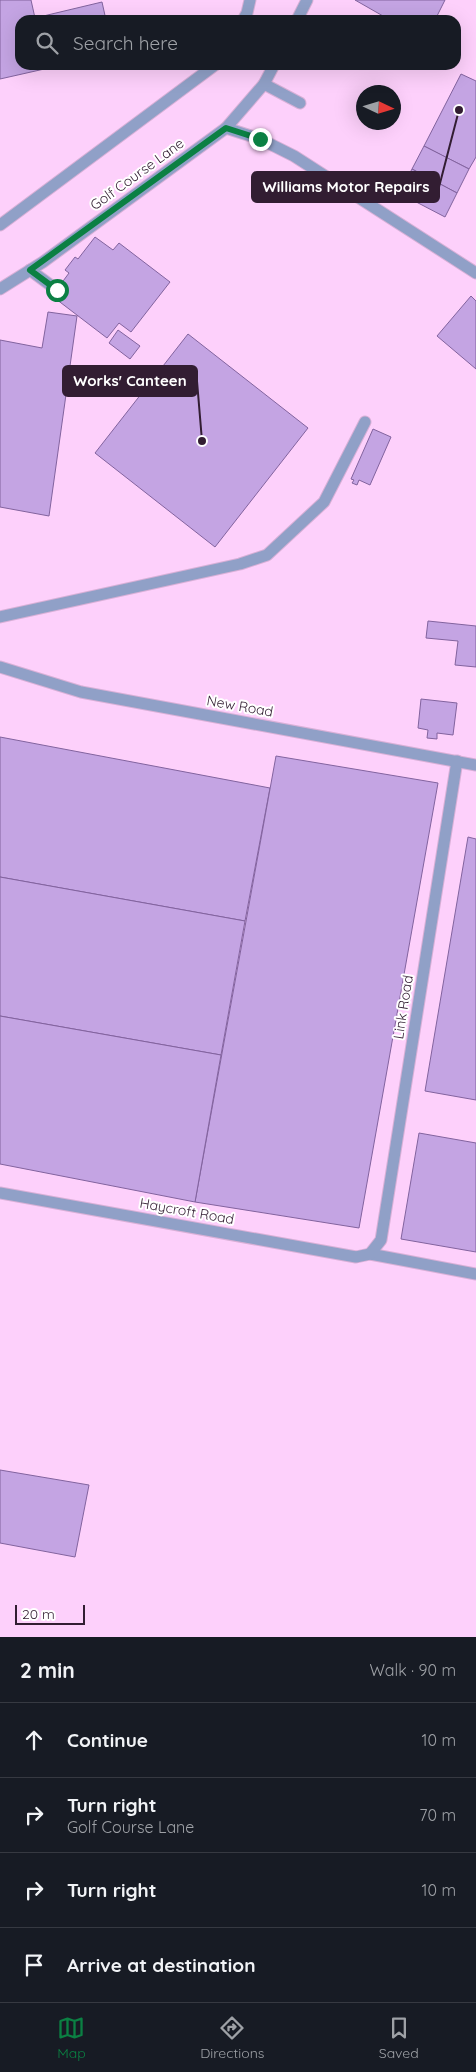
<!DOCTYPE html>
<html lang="en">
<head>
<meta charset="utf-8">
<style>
	:root { --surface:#171b24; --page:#20242c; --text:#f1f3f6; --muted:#9ea1a6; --line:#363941; --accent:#0b8043 }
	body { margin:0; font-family:Quicksand,sans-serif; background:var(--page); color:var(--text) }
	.compass { position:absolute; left:356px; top:85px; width:45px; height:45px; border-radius:50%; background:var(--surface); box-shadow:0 5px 20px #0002; rotate:94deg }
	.scale { position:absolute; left:15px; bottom:12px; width:70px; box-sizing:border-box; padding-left:5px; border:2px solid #321d32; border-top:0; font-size:14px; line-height:18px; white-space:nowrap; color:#321d32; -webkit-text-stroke:4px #fff; paint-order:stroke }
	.stop { position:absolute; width:15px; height:15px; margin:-11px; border:4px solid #0b8043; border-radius:50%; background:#fff }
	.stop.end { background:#0b8043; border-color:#fff; box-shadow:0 1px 5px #0008 }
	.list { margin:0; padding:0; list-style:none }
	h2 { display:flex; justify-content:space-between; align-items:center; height:65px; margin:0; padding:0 20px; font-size:21px }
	h2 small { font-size:16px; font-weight:400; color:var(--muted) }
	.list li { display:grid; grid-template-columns:32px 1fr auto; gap:15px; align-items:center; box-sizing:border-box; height:75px; padding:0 20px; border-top:1px solid var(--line) }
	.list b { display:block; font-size:19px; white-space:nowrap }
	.list p { margin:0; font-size:16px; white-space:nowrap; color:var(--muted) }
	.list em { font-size:16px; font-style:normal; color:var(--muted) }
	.icon { flex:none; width:28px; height:28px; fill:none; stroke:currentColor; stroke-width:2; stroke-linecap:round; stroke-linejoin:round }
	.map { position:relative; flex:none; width:476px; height:1637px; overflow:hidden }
	.search { position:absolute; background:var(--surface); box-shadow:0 5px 20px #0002; left:15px; right:15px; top:15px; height:55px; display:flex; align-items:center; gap:12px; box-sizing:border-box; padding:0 18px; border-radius:15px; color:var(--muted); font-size:19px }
	.sheet { height:365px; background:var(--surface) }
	nav { display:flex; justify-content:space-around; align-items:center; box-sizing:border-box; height:70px; border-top:1px solid var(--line); background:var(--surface); font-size:14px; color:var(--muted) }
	nav a { display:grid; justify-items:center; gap:2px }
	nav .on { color:var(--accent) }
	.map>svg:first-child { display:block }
</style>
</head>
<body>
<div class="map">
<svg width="476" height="1637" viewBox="0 0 476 1637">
	<rect width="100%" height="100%" fill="#fdd0fb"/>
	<g fill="#c4a4e3" stroke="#82639e">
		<path d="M0,0H31L35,18L102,2L106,20H20V65H62L0,79Z"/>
		<path d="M355,0H445L435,20H390Z"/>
		<path d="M461,74L476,81V157L469,169L424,146Z"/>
		<path d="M424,146L469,169L457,193L412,169Z"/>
		<path d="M412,169L457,193L445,217L399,193Z"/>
		<path d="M95,237L113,250L119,243L170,282L131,332L119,323L107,338L52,296L69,273L65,270L75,257L78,259Z"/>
		<path d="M471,296L476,301V369L437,336Z"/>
		<path d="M48,312L77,316L49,516L0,507V340L42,348Z"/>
		<path d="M118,330L140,346L130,359L109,343Z"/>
		<path d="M188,334L308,428L215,547L95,453Z"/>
		<path d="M373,429L391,437L370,485L359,480L357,485L352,483L354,480L351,479Z"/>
		<path d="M428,621L476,626V667L455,665L458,641L426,638Z"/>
		<path d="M421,699L457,703L453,735L437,733V739L427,738L428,730L418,728Z"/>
		<path d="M0,737L270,788L245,921L0,877Z"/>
		<path d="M276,756L438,783L359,1228L195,1202Z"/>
		<path d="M468,837L476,839V1100L425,1091Z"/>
		<path d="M0,877L245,921L221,1055L0,1016Z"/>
		<path d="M0,1016L221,1055L195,1202L0,1164Z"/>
		<path d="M419,1133L476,1143V1252L401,1239Z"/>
		<path d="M0,1470L89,1485L75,1557L0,1543Z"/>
	</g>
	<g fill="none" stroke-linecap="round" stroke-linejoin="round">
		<g stroke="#d8b0d7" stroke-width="13">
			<g id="lane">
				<path d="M243,20L247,13L250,0"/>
				<path d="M297,20L307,0"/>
				<path d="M264,84L300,103"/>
				<path d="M226,128L260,139L294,156L476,273"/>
				<path d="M0,225L215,65"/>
				<path d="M30,270L57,290"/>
				<path d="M0,289L43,262L226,128L264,84L274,65"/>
				<path d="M0,617L240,564L267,555L324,502L365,422"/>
				<path d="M0,667L81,692L476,765"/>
				<path d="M0,1193L356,1257L370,1254L476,1274"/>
				<path d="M370,1254L381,1240L457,761"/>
			</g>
		</g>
		<use href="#lane" stroke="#90a0c7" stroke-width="11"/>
	</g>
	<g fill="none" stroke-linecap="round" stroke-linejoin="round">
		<path stroke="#0b8043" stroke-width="6" d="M57,290L30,270L226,128L260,139"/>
	</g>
	<g text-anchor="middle" stroke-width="4" stroke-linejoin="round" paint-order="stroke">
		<g font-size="14" fill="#321d32" stroke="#fff">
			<text transform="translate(137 174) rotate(-36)" y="5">Golf Course Lane</text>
			<text transform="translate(240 706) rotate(10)" y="5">New Road</text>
			<text transform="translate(403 1007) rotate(-81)" y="5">Link Road</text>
			<text transform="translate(187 1211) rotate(10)" y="5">Haycroft Road</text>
		</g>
	</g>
	<path fill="none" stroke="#321d32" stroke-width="2" d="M459 110L439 187M202 441L197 381"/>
	<g fill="#321d32" stroke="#fff" stroke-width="2">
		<circle cx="459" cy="110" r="5"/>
		<circle cx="202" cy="441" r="5"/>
	</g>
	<g fill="#321d32" stroke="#321d32" stroke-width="2">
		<rect x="252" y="172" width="187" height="30" rx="5"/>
		<rect x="63" y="366" width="134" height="30" rx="5"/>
	</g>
	<g font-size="15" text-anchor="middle" font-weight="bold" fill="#fff">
		<text x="346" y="192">Williams Motor Repairs</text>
		<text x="130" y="386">Works' Canteen</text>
	</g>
</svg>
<svg class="compass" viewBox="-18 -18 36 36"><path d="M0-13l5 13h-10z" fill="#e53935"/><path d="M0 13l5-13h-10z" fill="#9ea1a6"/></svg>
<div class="scale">20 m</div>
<div class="stop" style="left:57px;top:290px"></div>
<div class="stop end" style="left:260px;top:139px"></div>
<div class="search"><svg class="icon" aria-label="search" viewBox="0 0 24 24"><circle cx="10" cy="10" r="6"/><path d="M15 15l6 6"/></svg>Search here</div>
</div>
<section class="sheet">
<h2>2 min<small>Walk · 90 m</small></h2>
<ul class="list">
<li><svg class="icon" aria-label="ahead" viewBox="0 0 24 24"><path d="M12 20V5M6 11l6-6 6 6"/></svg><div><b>Continue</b></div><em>10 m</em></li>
<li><svg class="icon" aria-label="right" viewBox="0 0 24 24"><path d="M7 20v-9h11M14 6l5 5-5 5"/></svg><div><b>Turn right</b><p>Golf Course Lane</p></div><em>70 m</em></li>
<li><svg class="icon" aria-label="right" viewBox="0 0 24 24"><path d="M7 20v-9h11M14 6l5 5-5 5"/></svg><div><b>Turn right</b></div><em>10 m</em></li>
<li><svg class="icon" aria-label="arrive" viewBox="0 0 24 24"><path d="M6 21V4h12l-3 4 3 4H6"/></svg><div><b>Arrive at destination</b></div></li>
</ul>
</section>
<nav>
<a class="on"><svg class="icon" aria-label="map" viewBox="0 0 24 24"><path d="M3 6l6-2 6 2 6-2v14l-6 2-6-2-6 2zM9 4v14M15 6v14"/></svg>Map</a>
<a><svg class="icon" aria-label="directions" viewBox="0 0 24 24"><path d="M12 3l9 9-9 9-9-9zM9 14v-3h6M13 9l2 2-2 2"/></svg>Directions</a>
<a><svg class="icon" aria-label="saved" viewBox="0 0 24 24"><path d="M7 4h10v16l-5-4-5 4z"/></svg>Saved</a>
</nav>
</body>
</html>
